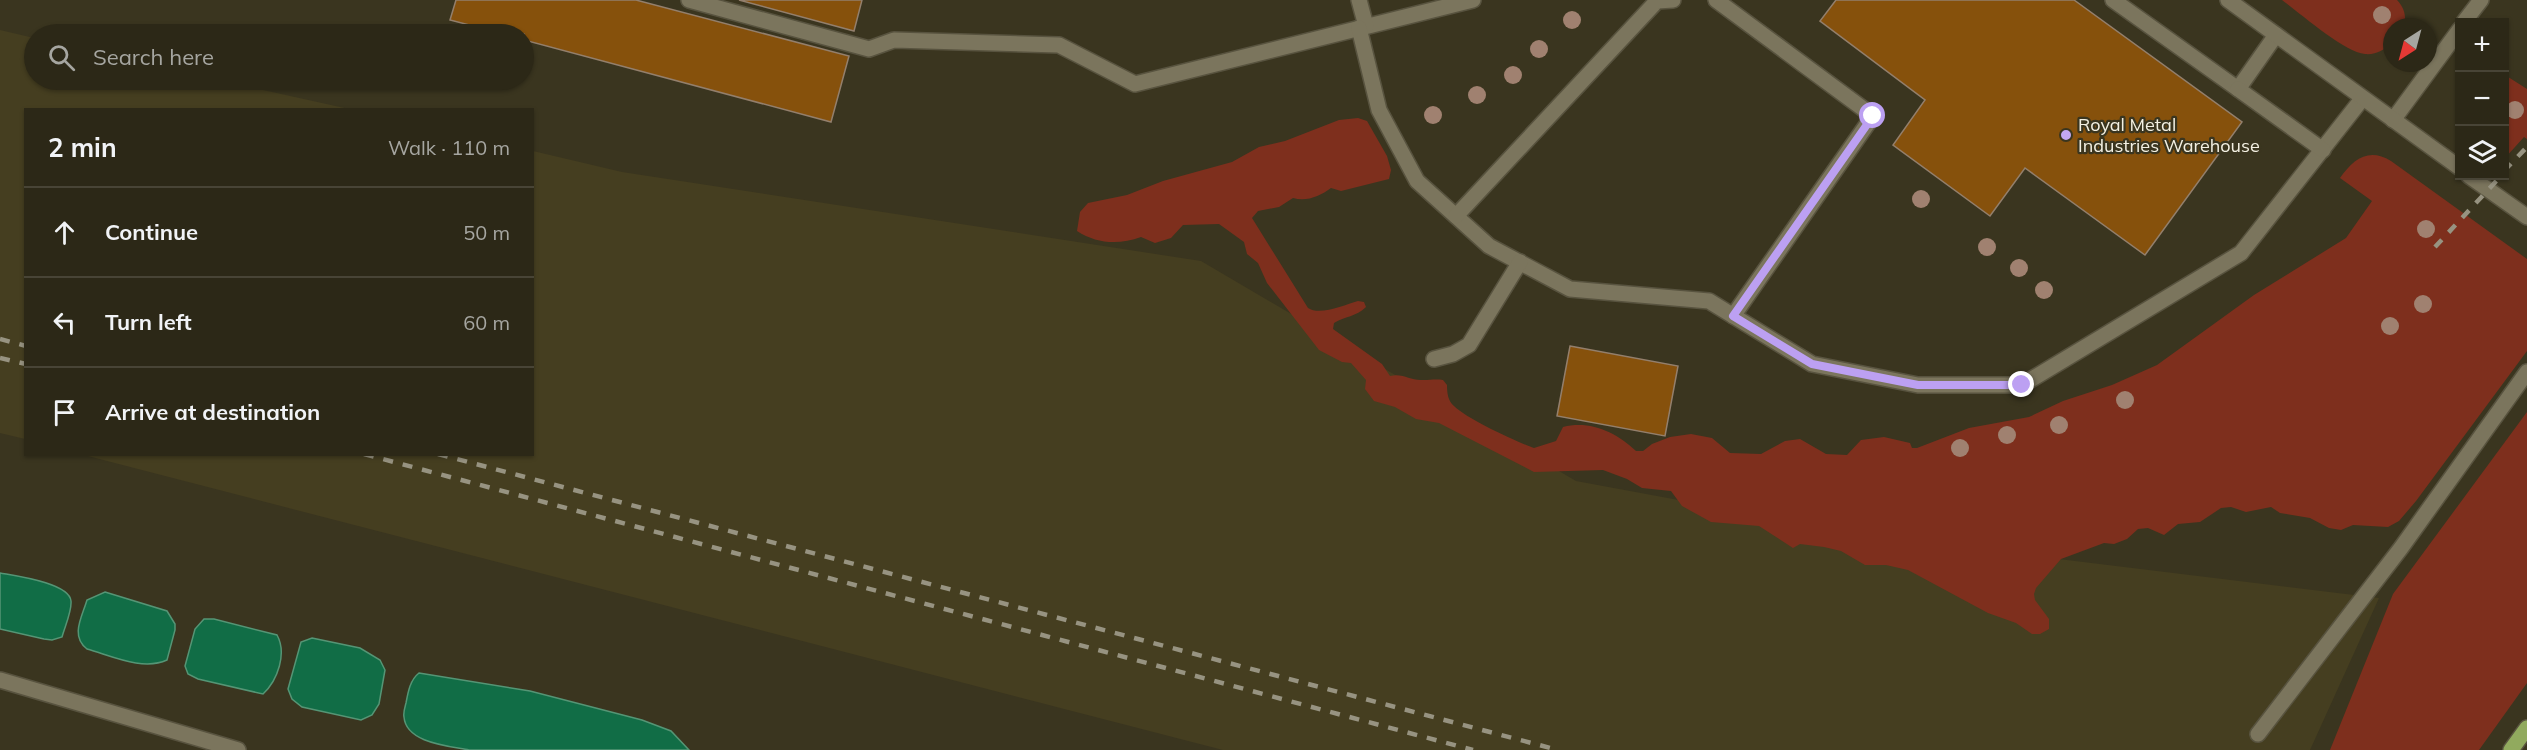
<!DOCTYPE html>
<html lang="en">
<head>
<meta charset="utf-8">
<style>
	:root { --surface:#2c2817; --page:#383424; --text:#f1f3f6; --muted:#a6a6a1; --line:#484436 }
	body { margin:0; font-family:Mulish,sans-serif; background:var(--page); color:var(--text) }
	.controls { position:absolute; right:18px; top:18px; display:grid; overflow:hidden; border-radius:0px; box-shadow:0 2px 4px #0004 }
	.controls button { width:54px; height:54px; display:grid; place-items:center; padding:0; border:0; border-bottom:2px solid var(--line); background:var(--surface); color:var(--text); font:30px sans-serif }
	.compass { position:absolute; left:2383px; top:18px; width:54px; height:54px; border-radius:50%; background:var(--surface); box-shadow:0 2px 4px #0004; rotate:216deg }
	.stop { position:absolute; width:18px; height:18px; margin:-14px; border:4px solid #bca0f2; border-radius:50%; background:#fff }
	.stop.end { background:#bca0f2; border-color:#fff; box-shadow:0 2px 6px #0008 }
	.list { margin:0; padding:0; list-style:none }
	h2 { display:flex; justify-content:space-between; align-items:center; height:78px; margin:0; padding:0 24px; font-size:26px }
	h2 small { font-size:20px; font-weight:400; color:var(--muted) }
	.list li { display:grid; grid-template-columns:39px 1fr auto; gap:18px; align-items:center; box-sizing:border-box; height:90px; padding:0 24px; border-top:2px solid var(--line) }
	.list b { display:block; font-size:22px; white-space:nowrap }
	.list em { font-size:20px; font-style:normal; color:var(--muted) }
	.icon { flex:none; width:33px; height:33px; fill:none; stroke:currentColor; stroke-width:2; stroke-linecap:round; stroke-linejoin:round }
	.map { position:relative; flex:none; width:2527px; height:750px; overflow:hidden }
	.search { position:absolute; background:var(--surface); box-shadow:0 2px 4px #0004; left:24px; top:24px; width:510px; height:66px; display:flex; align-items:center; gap:15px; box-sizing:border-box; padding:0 21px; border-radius:33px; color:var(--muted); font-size:22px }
	.panel { position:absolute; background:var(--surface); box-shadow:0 2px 4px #0004; left:24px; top:108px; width:510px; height:348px; border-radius:0px }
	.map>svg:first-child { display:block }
</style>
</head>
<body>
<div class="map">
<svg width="2527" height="750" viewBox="0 0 2527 750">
	<rect width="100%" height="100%" fill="#3a351f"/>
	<g fill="#453e20">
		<path d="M0,30L34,38V80H218L349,109L26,110L25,439L0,433Z"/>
		<path d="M533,151L622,172L1201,261L1576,481L1878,537L2379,598L2310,750H1223L84,455L532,454Z"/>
	</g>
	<g fill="#7e2f1d">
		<path d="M2282,0H2397C2404,7 2407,17 2404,27H2392L2391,44C2384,50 2376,55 2365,54C2344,52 2301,14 2282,0Z"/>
		<path d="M2505,75L2527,89V139L2524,137L2505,158Z"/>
		<path d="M1358,118L1367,121L1387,156L1391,170L1389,179L1341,191L1331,188C1320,196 1307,202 1293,198L1279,207L1258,211L1252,218L1308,308C1320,316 1344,305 1358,301L1364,302L1366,307C1356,317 1345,316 1334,323L1333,329L1382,364L1390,376C1404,373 1410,381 1423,380C1431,380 1436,379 1443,380L1447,385C1447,393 1448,401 1454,406C1467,419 1517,442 1534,448L1556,441L1563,427C1590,420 1616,432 1636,451H1643L1652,444L1670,437L1691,434L1712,438L1730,453L1761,454L1785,441L1800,439L1826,454L1847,455L1861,440L1884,437L1910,443L1912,448H1917L1969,428L2029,417L2063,401L2112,385L2157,365L2254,295L2346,238L2372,201L2340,178C2353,159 2369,147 2391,161L2527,259V351L2416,501L2399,521L2388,527L2353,525L2341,530L2329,528L2310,518L2280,513L2271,507L2246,512L2231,507L2221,508L2200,522L2178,524L2164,535L2148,528L2138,529L2127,539L2114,544L2104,543L2061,559L2036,588L2034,594L2035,600L2049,619V629L2040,634H2032L2016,623L1988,613L1908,570L1886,565H1865L1841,551L1824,547L1800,544L1793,548L1759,526L1711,522L1682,506L1671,491L1642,488L1627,479L1603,470L1534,472L1439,423L1416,419L1395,407L1374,401L1365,389L1366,380L1351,363L1342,362L1319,350L1267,283L1258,263L1247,254L1244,242L1219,224L1183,225L1171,238L1155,243L1141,237C1119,245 1097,244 1077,231L1080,212L1088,203L1127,195L1163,181L1232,162L1259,147L1285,141L1339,120Z"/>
		<path d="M2527,412V683L2479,750H2330L2393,594Z"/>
	</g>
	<g fill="#116d46" stroke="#559575" stroke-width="1.5">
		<path d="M0,573C16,576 69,583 71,601C72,611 65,626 62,637L52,640L44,639L0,629Z"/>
		<path d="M105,592L167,611L175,624V630L167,660C143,671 112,656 87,649C70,636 82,617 87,600Z"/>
		<path d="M204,619H214L277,635C287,653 278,680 263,694L198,679L188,674L185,666L195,629Z"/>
		<path d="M312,638L360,648L380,660L385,670L379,704L372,715L361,720L302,707L292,699L288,689L301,642Z"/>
		<path d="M419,673L530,691L642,720L671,731L689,750H469C449,746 406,743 404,717C403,713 405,707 406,703C408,692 410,680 419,673Z"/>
	</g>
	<g fill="#86510c" stroke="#937f6c" stroke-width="1.5">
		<path d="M456,0H636L849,56L831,122L524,40V34H504L450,20Z"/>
		<path d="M739,0H862L854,31Z"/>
		<path d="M1836,0H2074L2242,122L2145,255L2025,168L1990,216L1893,145L1925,100L1820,21Z"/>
		<path d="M1570,346L1678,366L1665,436L1557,416Z"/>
	</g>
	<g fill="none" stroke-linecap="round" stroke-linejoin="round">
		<g stroke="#58533f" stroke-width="18">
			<g id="lane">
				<path d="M689,0L869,49L894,40L1059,45L1135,84L1473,0"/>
				<path d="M1359,0L1366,26"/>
				<path d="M1716,0L1873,116L1733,316"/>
				<path d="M2113,0L2238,89L2276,35"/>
				<path d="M2464,22L2481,0"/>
				<path d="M1359,28L1379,110L1417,181L1489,246L1570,289L1709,301L1812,364L1918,385H2022L2241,253L2362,99"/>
				<path d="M2238,89L2323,150"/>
				<path d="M2393,120L2460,29"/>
				<path d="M1456,216L1657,1L1673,0"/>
				<path d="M1434,359L1453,354L1469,345L1520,262"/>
				<path d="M0,680L238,750"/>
				<path d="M2258,734L2401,548L2527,372"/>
			</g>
		</g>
		<g stroke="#58533f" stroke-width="18">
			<g id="street">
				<path d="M2228,0L2460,168"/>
				<path d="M2469,176L2527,217"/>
			</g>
		</g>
		<g stroke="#58533f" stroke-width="18">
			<path id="primary" d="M2511,750L2527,728"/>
		</g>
		<use href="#lane" stroke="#7b755d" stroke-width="15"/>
		<use href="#street" stroke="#7b755d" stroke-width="15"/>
		<use href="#primary" stroke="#91aa5e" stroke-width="15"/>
		<g stroke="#979381" stroke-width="4.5" stroke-dasharray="10 10" stroke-linecap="butt">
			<path d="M2504,171L2527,147"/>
			<path d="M2435,247L2501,176"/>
			<path d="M0,339L26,346"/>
			<path d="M0,358L26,364"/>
			<path d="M364,454L1473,750"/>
			<path d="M438,454L1558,750"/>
		</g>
	</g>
	<g fill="#a08170">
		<circle cx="2382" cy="15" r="9"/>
		<circle cx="1572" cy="20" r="9"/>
		<circle cx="1539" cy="49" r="9"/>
		<circle cx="1513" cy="75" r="9"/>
		<circle cx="1477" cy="95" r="9"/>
		<circle cx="2515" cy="110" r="9"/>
		<circle cx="1433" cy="115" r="9"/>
		<circle cx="1921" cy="199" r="9"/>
		<circle cx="2426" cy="229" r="9"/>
		<circle cx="1987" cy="247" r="9"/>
		<circle cx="2019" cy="268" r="9"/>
		<circle cx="2044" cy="290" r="9"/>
		<circle cx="2423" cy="304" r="9"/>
		<circle cx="2390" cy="326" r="9"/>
		<circle cx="2125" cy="400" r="9"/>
		<circle cx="2059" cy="425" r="9"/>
		<circle cx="2007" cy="435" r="9"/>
		<circle cx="1960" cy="448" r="9"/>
	</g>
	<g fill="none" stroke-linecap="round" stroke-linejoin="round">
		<path stroke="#bca0f2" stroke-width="8" d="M1873,116L1733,316L1812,364L1918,385H2022"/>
	</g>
	<circle fill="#c3a7f2" stroke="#3a351f" stroke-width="2" cx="2066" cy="135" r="6"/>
	<g text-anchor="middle" stroke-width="4.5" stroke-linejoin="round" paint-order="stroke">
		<g font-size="18" fill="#f4f1e3" stroke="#3a351f" text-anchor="start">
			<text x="2078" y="131">Royal Metal<tspan x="2078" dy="21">Industries Warehouse</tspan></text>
		</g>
	</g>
</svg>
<div class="controls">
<button>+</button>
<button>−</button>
<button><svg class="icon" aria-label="layers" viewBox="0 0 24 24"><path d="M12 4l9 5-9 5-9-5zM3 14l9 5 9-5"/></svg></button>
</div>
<svg class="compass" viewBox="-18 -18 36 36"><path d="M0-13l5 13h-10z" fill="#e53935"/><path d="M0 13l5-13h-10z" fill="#a6a6a1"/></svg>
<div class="stop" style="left:1873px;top:116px"></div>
<div class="stop end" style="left:2022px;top:385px"></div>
<div class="search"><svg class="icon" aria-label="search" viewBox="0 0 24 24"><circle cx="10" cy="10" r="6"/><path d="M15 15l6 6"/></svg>Search here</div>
<section class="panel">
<h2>2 min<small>Walk · 110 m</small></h2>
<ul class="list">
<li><svg class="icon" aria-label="ahead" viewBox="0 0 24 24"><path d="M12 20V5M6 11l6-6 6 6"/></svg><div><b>Continue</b></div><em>50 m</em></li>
<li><svg class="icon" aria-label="left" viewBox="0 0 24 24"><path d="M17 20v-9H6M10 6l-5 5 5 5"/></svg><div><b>Turn left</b></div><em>60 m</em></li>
<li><svg class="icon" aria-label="arrive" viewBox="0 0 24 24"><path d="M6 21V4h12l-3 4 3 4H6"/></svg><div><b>Arrive at destination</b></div></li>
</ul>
</section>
</div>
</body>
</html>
